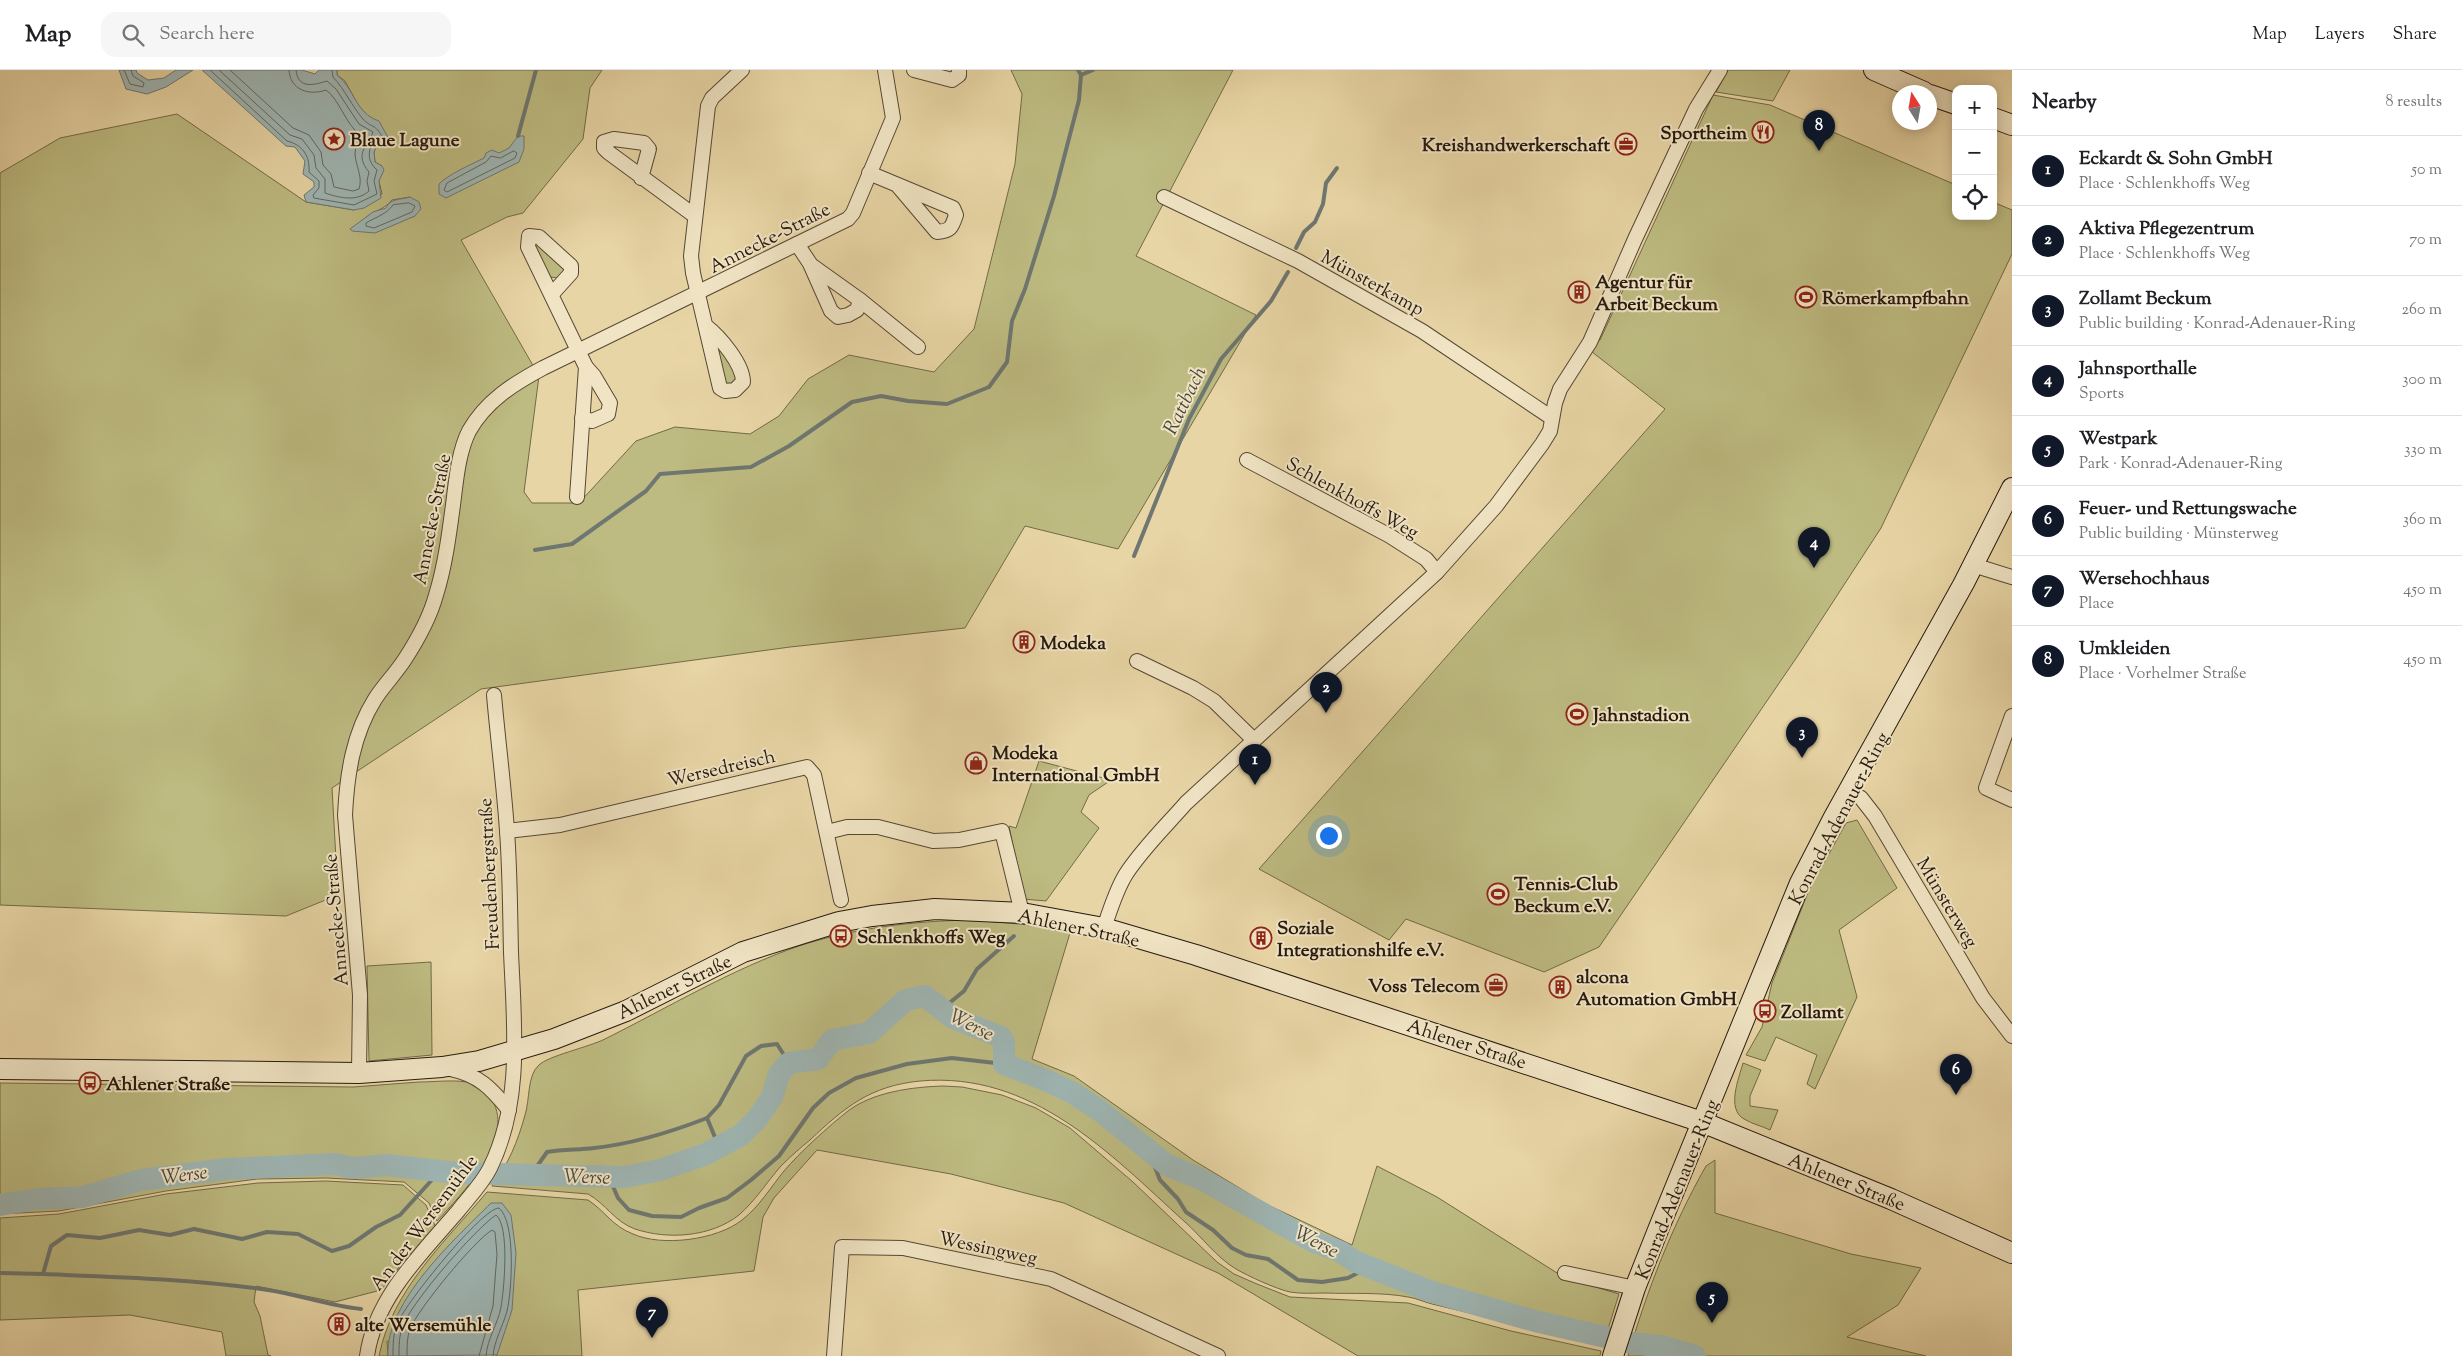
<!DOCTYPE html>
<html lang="en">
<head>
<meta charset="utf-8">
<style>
	:root { --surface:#fff; --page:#f6f6f6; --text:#202124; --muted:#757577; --line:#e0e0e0; --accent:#111827 }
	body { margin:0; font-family:"Sorts Mill Goudy",serif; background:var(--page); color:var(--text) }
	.controls { position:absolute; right:15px; top:15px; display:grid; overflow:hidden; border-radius:10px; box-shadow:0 2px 12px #0003 }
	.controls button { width:45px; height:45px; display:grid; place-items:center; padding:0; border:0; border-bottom:1px solid var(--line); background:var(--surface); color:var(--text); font:25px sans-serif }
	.compass { position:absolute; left:1892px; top:15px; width:45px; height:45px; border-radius:50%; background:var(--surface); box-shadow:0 2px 12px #0003; rotate:349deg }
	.you { position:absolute; left:1328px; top:765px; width:18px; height:18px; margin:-12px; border:4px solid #fff; border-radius:50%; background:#1a73e8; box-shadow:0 0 0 8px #1a73e833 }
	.badge { display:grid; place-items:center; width:32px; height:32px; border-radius:50%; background:var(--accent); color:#fff; font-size:16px; font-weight:700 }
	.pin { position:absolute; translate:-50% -41px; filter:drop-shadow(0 1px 2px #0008) }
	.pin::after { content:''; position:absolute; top:26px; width:18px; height:15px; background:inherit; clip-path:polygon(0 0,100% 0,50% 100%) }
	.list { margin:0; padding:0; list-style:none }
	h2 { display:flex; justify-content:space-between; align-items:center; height:65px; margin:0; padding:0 20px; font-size:21px }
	h2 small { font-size:16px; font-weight:400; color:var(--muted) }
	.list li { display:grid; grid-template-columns:32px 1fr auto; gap:15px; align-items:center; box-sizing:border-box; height:70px; padding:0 20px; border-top:1px solid var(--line) }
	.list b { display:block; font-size:19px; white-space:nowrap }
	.list p { margin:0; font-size:16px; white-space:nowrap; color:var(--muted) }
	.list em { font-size:16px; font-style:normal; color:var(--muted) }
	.icon { flex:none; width:28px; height:28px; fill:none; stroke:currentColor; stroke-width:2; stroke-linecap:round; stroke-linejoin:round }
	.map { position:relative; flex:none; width:2012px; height:1286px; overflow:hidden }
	header { display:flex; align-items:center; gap:30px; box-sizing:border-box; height:70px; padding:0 25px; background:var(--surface); border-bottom:1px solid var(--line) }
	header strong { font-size:24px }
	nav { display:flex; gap:28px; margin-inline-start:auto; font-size:18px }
	.search { width:350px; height:45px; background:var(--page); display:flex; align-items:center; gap:12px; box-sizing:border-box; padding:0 18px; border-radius:15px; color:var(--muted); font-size:19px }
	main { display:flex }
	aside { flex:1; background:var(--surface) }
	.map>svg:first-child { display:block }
</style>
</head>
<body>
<header>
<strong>Map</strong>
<div class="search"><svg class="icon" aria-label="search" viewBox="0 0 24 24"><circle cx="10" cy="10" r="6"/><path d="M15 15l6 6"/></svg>Search here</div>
<nav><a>Map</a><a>Layers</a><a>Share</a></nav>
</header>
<main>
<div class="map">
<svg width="2012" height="1286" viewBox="0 0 2012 1286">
	<rect width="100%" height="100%" fill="#e8d5a5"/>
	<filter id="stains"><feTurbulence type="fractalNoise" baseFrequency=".004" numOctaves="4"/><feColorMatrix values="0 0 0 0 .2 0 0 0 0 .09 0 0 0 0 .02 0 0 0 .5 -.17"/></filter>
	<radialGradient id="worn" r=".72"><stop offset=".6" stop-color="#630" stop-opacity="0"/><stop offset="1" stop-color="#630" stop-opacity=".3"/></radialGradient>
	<g fill="#bdbb81" stroke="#726a48" fill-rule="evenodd">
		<path d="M337,0H602L590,18L583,69L523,143L507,147L461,170L539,306L524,422L532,433H579L636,371L675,357L750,364L779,346L808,309L849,285L934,302L974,259L1015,94L1022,24L1011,0H1233L1136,186L1256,245L1118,479L1025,456L965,558L790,577L481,619L332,718L338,825L286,846L0,835V103L60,68L177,44L306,132L354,140L382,124L379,111L382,96L375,92L374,82L377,75L389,76L357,33L345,11L337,5ZM410,127L415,146L399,151L365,148C374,141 385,139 392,130Z"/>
		<path d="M1728,0H1790L1773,31L1716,22Z"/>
		<path d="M1713,25L1770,35L1956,115V146H1993V132L2012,140V184L1881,458L1799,584L1599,877L1544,902L1406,849L1389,870L1259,799L1665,339L1587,278L1600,270Z"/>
		<path d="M535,173L562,192L565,200L558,208L550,207L534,178Z"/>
		<path d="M716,273L738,307L733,315L724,314Z"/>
		<path d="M1039,691L1111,710L1089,725L1081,742L1099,758L1046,831L1023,829L1009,756L1016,758Z"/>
		<path d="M1857,750L1897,818L1839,860L1857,927L1815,1019L1807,1014L1817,985L1776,967L1765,991L1746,985L1762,957L1772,913L1809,820L1846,753Z"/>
		<path d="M971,850L1031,855L1070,863L1032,989L1074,1006L1193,1090L1266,1134L1352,1175L1377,1096L1437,1127L1565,1208L1619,1224L1603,1275L1432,1234C1424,1232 1416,1228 1408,1227C1382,1222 1352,1224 1325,1223C1314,1223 1301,1224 1290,1222C1276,1219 1248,1206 1236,1199C1216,1187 1202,1167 1185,1152C1109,1083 1032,1001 920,1011C870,1016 845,1037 810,1070C800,1078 790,1087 781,1096C767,1112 755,1131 739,1145C711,1167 668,1170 635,1159C615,1152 606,1134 588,1124L492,1116C508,1095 518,1071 525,1045C530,1030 527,1005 539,995C548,986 589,977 605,969C669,937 732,899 799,876C854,858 913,851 971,850Z"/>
		<path d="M431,892L432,985L369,991L367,896Z"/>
		<path d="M1743,993L1761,1000L1750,1026V1036L1778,1040L1770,1060C1762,1056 1752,1054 1744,1049C1726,1039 1739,1008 1743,993Z"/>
		<path d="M419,1012C436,1012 455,1009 472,1013C481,1016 487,1023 492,1030C516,1069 461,1125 437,1151L429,1133L404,1112L326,1108L257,1109L166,1121L59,1141L0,1144V1013L353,1017Z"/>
		<path d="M943,1016L962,1017L1002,1025L1036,1038L1070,1058L1133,1112L1217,1192L1234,1204L1257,1214L1290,1227L1408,1233L1511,1261L1601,1281L1600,1286H1358L1218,1203L1064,1133L951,1104L817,1080L774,1128L763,1147L754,1201L578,1220L582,1286H496L497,1285L387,1271L388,1286H379C392,1220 445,1172 487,1122L588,1130C605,1141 612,1156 633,1164C662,1177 717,1170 742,1150C759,1137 771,1117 784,1101C800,1082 829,1056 848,1041C873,1022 912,1017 943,1016Z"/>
		<path d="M1715,1090V1143L1851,1184L1921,1198L1898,1235L1847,1267L1926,1286H1628C1647,1220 1672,1156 1706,1096Z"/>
		<path d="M326,1111L403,1115L426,1135L436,1158L403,1192L381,1220L335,1232L256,1216L254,1232L260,1246L268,1285L271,1286H226L222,1262L130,1245L0,1250V1148L59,1144L166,1124L258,1113Z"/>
	</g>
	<g fill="#9eb5b3" stroke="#6e7771">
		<path d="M119,0H136L137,3L148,10L164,8L176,0H193L166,17L147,24L126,19Z"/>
		<path d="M202,0H302L315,4L319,0H337V5C355,19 355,43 379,51L391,73L389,76L377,75L374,82L375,92L382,96L384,100L379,111L381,128L364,138L354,140L306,132L304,125L314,117V112L303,104L305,91L295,77L286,76Z"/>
		<path d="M518,66H524V79L519,92L446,128L439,124V114C447,105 472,94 484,88L486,83L492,80L499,83L509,78Z"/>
		<path d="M410,127L419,132L421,139L415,146L375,163L352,161L350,159L373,142L386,138C390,128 401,130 410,127Z"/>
		<path d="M491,1133H502L511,1145L516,1183L512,1240L497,1285L388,1286C385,1232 455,1169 491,1133Z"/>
	</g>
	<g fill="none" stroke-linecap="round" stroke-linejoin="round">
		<g stroke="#626760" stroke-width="1">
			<path d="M124,0L130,14L143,17L144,13L133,6L131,0"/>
			<path d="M210,0L287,71C303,75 310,86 309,102L319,111V118L313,125L314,128L354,135L377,124L374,111L377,100C368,92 367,83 373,72L382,70L383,68C375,53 371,58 363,49C351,35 346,21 333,7L332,0"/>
			<path d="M219,0L290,65L302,69L314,85L316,98L325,109V123C340,128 357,132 369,121L367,111L369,102C354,84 367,77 373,62L359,54L336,19L327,11C316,14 298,21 296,0"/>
			<path d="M230,0L293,58L309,65L321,82L323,95L331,104L334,117L353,121L359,119C363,107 356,97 355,84C355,77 359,71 360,65C345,53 339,29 326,20C309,26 290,20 289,0"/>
			<path d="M514,81L517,83L515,88L447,122L444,120L447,113L486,92L491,86L500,88Z"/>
			<path d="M409,133L415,136L412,142L374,158L366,156V153C376,147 387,144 393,135Z"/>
			<path d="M393,1286C393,1274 393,1263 398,1252C406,1233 482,1138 499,1138C516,1152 512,1220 507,1241C503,1256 494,1271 493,1286"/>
			<path d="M399,1286C399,1275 399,1266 403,1255C413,1231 474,1160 496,1145C510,1156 504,1220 501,1237C498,1254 487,1269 486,1286"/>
			<path d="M407,1286C407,1276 407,1268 410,1259C418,1239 474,1171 492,1160L495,1162L497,1184L493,1236L479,1286"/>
		</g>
		<g stroke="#6e7771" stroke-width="4">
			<path d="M1081,5L1093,0"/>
			<path d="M518,66L536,0"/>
			<path d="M1296,178L1304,162L1315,152L1323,134L1326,113L1337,98"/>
			<path d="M535,480L572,474L646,421L660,404L751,397L789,376L852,332L881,326L908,331L947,334L989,317L1007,292L1012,251L1025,219L1054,126L1079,30L1081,5L1078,0"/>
			<path d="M1134,486L1189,349L1221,289L1271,231L1288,202"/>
			<path d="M942,939L964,921L977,899L1014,866"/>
			<path d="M719,1077L707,1048L719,1035L746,986L761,976L777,974L789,993"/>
			<path d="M1149,1082L1160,1110L1178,1129L1186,1142L1213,1160L1232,1178L1246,1185L1268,1189L1298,1210L1322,1212L1348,1208L1369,1197"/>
			<path d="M531,1105L547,1082C563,1079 578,1080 594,1078C632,1074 671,1062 707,1048"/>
			<path d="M609,1107L618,1128L629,1140L652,1146L681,1147L699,1138L727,1128L751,1110L779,1086L813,1038L829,1023L856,1008L907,994L952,988L1004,994"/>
			<path d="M0,1203L43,1204L51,1176L67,1165L100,1168L139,1160L170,1165L194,1159L242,1169L267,1162L298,1164L332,1181L349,1176L376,1157L400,1145L440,1101"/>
			<path d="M43,1204C118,1207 193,1209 268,1220C300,1225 330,1236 361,1239"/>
		</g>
		<path stroke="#9eb5b3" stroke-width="14" d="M1665,1277L1667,1286"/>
		<path stroke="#9eb5b3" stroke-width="22" d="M0,1135L36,1129L83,1127L141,1110L226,1099L335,1094L354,1098L387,1095L457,1103L625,1107L660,1100L706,1084L741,1065L758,1048L772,1027L779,1004L789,993L818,989L832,970L869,963L906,930L925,926L953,948L1001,967L1004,972V994L1048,1011L1073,1023L1099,1040L1167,1095L1201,1109L1312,1171L1341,1182L1354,1191L1432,1222L1535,1251L1632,1273L1665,1277L1695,1286"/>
		<g stroke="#564834" stroke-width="16">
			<g id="street">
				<path d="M914,0L952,10L959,5V0"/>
				<path d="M869,103L953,138L956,145C952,157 951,161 937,162L898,116"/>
				<path d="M641,108L649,79L644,73L614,69L604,72V78L608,82L695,146"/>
				<path d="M1164,127L1298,191L1422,261L1552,348"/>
				<path d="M797,174L811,195L860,230L918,277"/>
				<path d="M811,196L831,241L838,247L848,245L857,240L860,230"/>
				<path d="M552,224L571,203V196L539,167L529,166L528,177L586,297L577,427"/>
				<path d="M706,256C720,267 743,294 743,312L735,320L725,321L720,318L693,203L691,186L708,36L712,28L742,0"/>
				<path d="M582,348L592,351L608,344L610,333L594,306L586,297"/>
				<path d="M1247,390L1390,466L1426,489L1437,502"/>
				<path d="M1973,495L2012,507"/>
				<path d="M1137,591L1193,618L1214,631L1254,670"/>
				<path d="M2012,646L1986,718L2012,730"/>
				<path d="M1849,721L1861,728L1875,746L1983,928L2012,966"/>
				<path d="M507,761L560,755L807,697L814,705L841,830"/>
				<path d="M827,762L847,757H878L933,771L959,770L1002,761L1022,843"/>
				<path d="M1104,858C1110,840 1116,820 1126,804C1143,778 1166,756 1186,733L1437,502L1496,436L1542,374L1550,361L1555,333L1560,319L1590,272L1635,169L1696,39L1720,0"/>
				<path d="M450,999C479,1005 491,1018 509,1040"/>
				<path d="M359,1003L360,925L345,745C347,704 353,664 375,629C384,615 396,603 405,589C418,569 430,547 436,525C445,496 449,465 453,435C456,412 458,383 469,361C486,331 513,314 543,298L848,149L853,143L893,48L885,0"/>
				<path d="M1565,1203L1635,1218"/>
				<path d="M367,1286C375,1228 422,1183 458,1141C469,1127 482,1114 490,1098C523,1031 514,955 511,882C510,842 510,801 507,761C504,716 498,671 494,625"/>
				<path d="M834,1286L842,1177L903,1178L1051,1209L1218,1286"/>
			</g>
		</g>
		<g stroke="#26190e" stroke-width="22">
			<g id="secondary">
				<path d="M1874,0L1924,22"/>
				<path d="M1930,25L1956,34"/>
				<path d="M1993,48L2012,55"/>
				<path d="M0,999L359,1003L442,997L479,991L554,969L626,941L743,882L839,852L872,846L935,839L1022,843L1104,858L1196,885L1702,1052L1891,1129L2012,1183"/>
				<path d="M1613,1286L1635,1218L1660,1155L1800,813L1834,747L1964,513L2012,418"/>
			</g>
		</g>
		<use href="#street" stroke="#f0e4c4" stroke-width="14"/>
		<use href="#secondary" stroke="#f0e4c4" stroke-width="20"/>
	</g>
	<defs>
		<g id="restaurant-ring" transform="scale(1.125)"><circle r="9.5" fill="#f0e4c4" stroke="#8f2418" stroke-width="1.5"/><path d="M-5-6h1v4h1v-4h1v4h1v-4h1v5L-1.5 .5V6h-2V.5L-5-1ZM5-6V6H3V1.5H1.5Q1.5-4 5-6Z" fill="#8f2418"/></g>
		<g id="sight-ring" transform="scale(1.125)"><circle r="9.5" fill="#f0e4c4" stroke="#8f2418" stroke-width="1.5"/><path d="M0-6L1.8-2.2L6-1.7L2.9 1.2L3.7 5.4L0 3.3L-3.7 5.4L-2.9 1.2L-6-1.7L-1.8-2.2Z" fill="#8f2418"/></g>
		<g id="office-ring" transform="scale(1.125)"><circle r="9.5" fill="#f0e4c4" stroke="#8f2418" stroke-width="1.5"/><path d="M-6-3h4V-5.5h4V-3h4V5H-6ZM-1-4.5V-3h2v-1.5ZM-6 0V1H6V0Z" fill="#8f2418"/></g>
		<g id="building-ring" transform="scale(1.125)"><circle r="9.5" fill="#f0e4c4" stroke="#8f2418" stroke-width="1.5"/><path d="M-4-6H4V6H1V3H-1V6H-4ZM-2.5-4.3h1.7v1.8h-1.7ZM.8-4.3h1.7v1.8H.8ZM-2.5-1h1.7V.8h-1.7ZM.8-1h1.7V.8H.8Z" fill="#8f2418"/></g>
		<g id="stadium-ring" transform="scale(1.125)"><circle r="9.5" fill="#f0e4c4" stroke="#8f2418" stroke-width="1.5"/><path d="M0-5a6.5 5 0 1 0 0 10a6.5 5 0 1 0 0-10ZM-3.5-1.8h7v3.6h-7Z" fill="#8f2418"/></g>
		<g id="shop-ring" transform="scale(1.125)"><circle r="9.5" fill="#f0e4c4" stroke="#8f2418" stroke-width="1.5"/><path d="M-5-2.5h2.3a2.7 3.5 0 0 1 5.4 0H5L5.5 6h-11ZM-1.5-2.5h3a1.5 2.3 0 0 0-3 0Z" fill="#8f2418"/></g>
		<g id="bus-ring" transform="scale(1.125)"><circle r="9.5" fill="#f0e4c4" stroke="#8f2418" stroke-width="1.5"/><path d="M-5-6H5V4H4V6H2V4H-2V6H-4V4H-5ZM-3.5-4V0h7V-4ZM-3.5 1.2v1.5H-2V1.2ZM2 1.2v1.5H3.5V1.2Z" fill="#8f2418"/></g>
	</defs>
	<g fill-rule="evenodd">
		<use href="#restaurant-ring" x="1763" y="62"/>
		<use href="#sight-ring" x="334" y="69"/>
		<use href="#office-ring" x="1626" y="74"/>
		<use href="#building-ring" x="1579" y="222"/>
		<use href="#stadium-ring" x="1806" y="227"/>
		<use href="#building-ring" x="1024" y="572"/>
		<use href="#stadium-ring" x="1577" y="644"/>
		<use href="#shop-ring" x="976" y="693"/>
		<use href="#stadium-ring" x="1498" y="824"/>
		<use href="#bus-ring" x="841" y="866"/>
		<use href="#building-ring" x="1261" y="868"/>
		<use href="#office-ring" x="1496" y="915"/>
		<use href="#building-ring" x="1560" y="917"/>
		<use href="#bus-ring" x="1765" y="941"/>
		<use href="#bus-ring" x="90" y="1013"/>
		<use href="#building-ring" x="339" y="1254"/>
	</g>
	<g text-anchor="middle" stroke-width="4" stroke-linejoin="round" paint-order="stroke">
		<g font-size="19" font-weight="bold" fill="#26190e" stroke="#f0e4c4" text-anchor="start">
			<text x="1747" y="69" text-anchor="end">Sportheim</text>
			<text x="350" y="76">Blaue Lagune</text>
			<text x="1610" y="81" text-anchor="end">Kreishandwerkerschaft</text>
			<text x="1595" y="218">Agentur für<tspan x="1595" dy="22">Arbeit Beckum</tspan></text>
			<text x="1822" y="234">Römerkampfbahn</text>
			<text x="1040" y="579">Modeka</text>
			<text x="1593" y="651">Jahnstadion</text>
			<text x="992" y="689">Modeka<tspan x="992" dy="22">International GmbH</tspan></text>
			<text x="1514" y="820">Tennis-Club<tspan x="1514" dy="22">Beckum e.V.</tspan></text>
			<text x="1277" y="864">Soziale<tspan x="1277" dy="22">Integrationshilfe e.V.</tspan></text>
			<text x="857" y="873">Schlenkhoffs Weg</text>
			<text x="1576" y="913">alcona<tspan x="1576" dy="22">Automation GmbH</tspan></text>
			<text x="1480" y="922" text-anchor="end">Voss Telecom</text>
			<text x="1781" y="948">Zollamt</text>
			<text x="106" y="1020">Ahlener Straße</text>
			<text x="355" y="1261">alte Wersemühle</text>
		</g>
		<g font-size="19" fill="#26190e" stroke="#f0e4c4">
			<text transform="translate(769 167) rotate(-27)" y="7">Annecke-Straße</text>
			<text transform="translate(1373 212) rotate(29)" y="7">Münsterkamp</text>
			<text transform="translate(1353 427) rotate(29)" y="7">Schlenkhoffs Weg</text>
			<text transform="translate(431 449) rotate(-79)" y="7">Annecke-Straße</text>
			<text transform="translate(721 697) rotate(-13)" y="7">Wersedreisch</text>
			<text transform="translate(1838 748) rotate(-62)" y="7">Konrad-Adenauer-Ring</text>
			<text transform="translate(488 804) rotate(-93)" y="7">Freudenbergstraße</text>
			<text transform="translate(1948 832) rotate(59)" y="7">Münsterweg</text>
			<text transform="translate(335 850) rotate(-95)" y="7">Annecke-Straße</text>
			<text transform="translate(1079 857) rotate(12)" y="7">Ahlener Straße</text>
			<text transform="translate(674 916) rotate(-26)" y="7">Ahlener Straße</text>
			<text transform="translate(1467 973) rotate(18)" y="7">Ahlener Straße</text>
			<text transform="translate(1847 1111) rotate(22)" y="7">Ahlener Straße</text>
			<text transform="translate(1676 1119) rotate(-68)" y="7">Konrad-Adenauer-Ring</text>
			<text transform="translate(423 1152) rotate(-53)" y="7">An der Wersemühle</text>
			<text transform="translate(988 1177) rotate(12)" y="7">Wessingweg</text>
		</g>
		<g font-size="20" font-style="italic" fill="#4a4840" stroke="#f0e4c4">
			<text transform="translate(1184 330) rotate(-64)" y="7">Rattbach</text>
			<text transform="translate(972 954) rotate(27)" y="7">Werse</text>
			<text transform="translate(184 1104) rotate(-7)" y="7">Werse</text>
			<text transform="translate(587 1106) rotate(2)" y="7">Werse</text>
			<text transform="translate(1317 1171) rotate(28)" y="7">Werse</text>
		</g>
	</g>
	<rect width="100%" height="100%" filter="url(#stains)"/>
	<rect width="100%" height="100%" fill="url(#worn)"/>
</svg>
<div class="controls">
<button>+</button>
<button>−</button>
<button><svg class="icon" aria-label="locate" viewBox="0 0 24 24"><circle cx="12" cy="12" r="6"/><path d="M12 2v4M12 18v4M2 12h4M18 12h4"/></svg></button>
</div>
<svg class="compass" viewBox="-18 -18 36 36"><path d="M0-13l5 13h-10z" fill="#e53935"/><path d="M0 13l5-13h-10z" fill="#757577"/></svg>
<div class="you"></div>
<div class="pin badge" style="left:1255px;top:715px">1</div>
<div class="pin badge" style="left:1326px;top:643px">2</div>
<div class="pin badge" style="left:1802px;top:688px">3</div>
<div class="pin badge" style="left:1814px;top:498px">4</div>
<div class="pin badge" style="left:1712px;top:1253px">5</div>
<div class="pin badge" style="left:1956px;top:1025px">6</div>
<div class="pin badge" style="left:652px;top:1268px">7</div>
<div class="pin badge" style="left:1819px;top:81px">8</div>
</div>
<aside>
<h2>Nearby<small>8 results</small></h2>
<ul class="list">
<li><span class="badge">1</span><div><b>Eckardt &amp; Sohn GmbH</b><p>Place · Schlenkhoffs Weg</p></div><em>50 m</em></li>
<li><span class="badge">2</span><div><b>Aktiva Pflegezentrum</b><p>Place · Schlenkhoffs Weg</p></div><em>70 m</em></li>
<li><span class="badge">3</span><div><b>Zollamt Beckum</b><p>Public building · Konrad-Adenauer-Ring</p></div><em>260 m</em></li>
<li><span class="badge">4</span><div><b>Jahnsporthalle</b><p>Sports</p></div><em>300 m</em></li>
<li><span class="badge">5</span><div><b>Westpark</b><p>Park · Konrad-Adenauer-Ring</p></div><em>330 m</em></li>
<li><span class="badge">6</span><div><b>Feuer- und Rettungswache</b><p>Public building · Münsterweg</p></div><em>360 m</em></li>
<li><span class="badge">7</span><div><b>Wersehochhaus</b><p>Place</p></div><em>450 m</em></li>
<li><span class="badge">8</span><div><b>Umkleiden</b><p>Place · Vorhelmer Straße</p></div><em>450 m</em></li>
</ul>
</aside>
</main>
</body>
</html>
